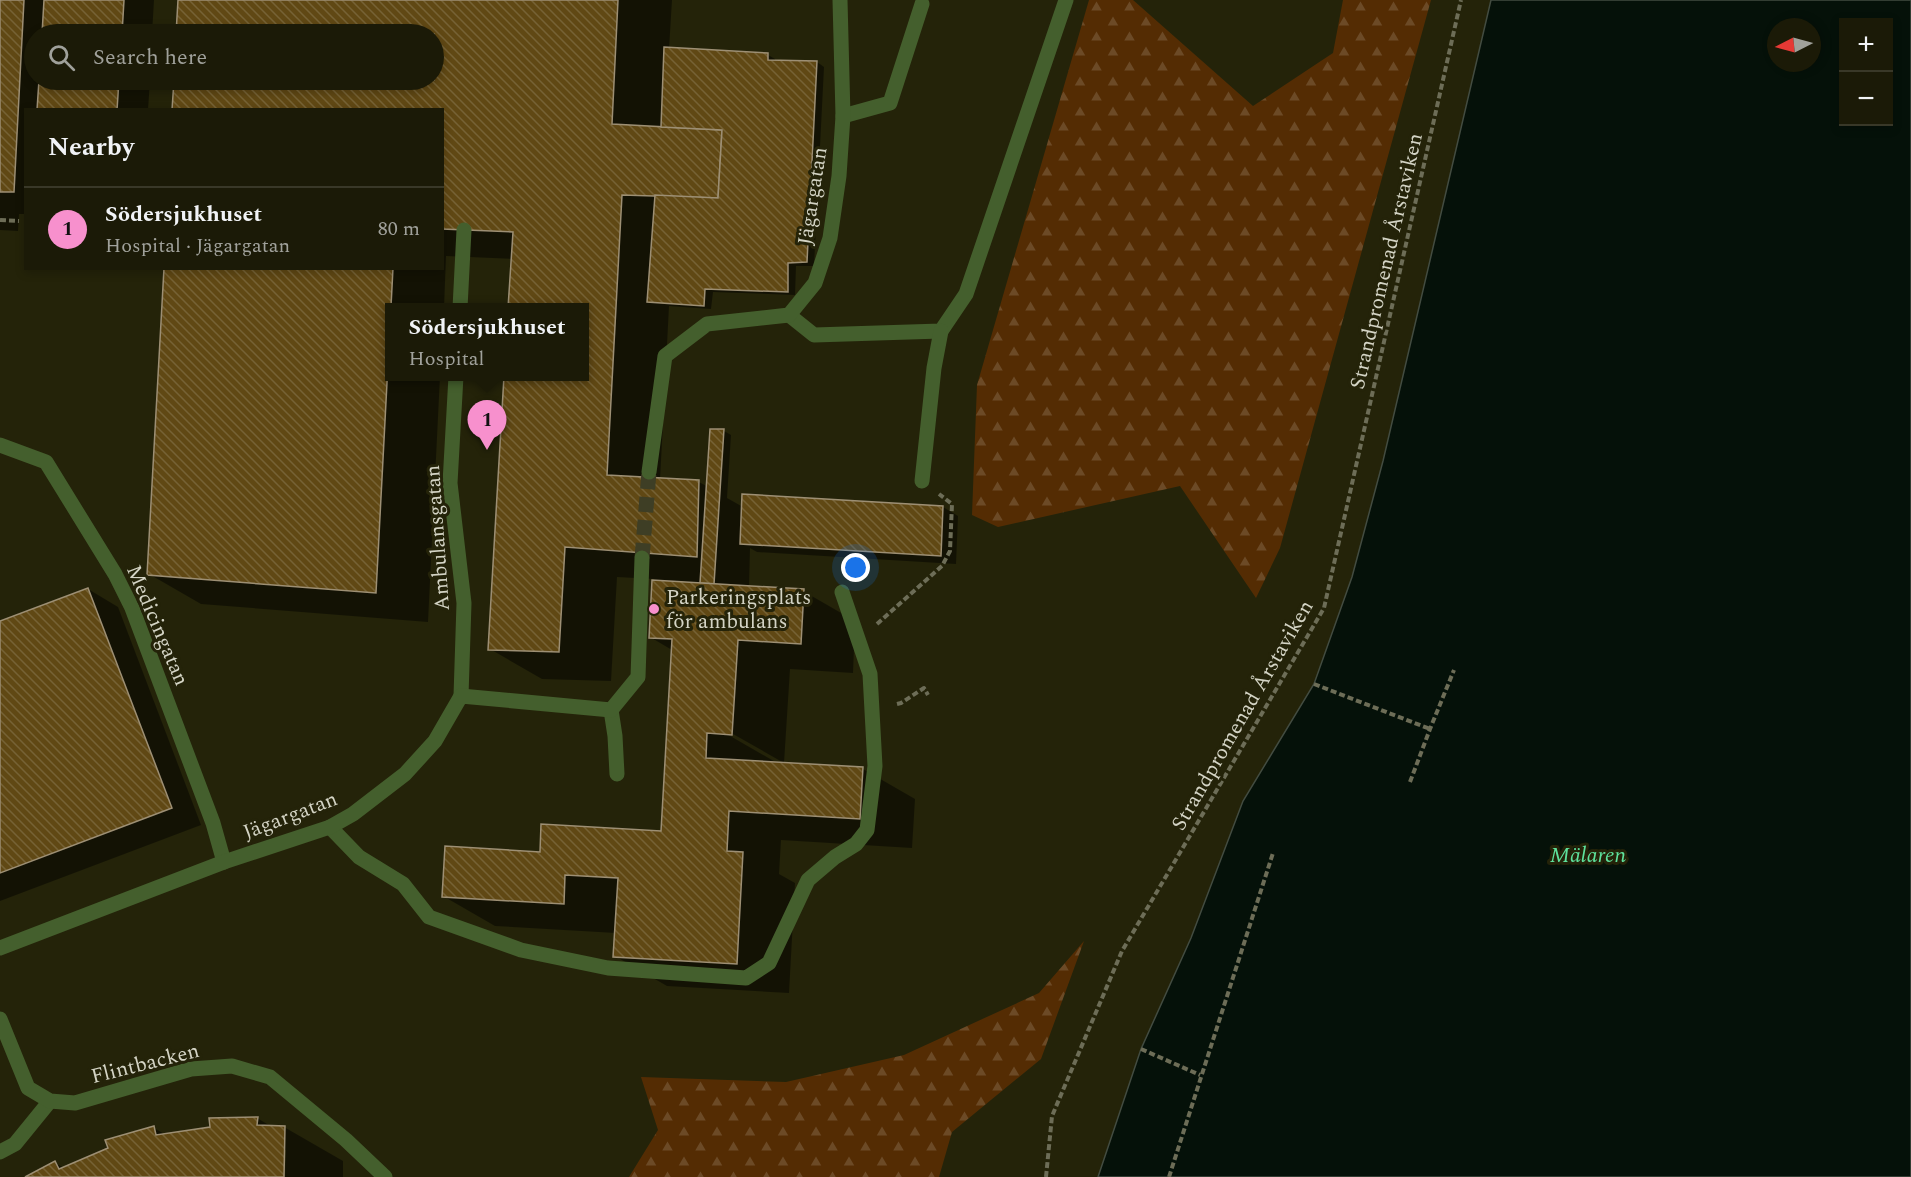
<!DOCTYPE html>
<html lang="en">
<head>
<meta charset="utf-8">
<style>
	:root { --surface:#1b1a07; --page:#242311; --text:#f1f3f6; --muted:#a0a19b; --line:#393828; --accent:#f790cd }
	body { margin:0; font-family:Spectral,serif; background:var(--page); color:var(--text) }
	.controls { position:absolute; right:18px; top:18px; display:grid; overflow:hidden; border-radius:0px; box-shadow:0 3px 9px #0003 }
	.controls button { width:54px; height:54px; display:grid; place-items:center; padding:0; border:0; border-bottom:2px solid var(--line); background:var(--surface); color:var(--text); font:30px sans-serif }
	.compass { position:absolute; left:1767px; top:18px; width:54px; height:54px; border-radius:50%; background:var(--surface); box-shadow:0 3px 9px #0003; rotate:264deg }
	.you { position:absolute; left:856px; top:568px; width:21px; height:21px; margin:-15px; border:4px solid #fff; border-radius:50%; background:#1a73e8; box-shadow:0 0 0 9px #1a73e833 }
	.badge { display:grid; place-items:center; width:39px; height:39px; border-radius:50%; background:var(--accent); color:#111; font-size:20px; font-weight:700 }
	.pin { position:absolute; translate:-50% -50px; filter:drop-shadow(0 2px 3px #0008) }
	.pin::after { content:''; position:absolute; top:32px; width:21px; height:18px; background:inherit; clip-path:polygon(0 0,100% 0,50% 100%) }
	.popup { position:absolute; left:385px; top:303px; width:204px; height:78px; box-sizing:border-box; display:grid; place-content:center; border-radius:0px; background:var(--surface); filter:drop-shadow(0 2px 4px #0005); font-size:20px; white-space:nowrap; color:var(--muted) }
	.popup b { font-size:22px; color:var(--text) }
	.popup::after { content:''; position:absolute; left:50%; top:100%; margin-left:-12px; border:12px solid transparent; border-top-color:var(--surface) }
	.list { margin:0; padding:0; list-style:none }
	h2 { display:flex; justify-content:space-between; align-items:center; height:78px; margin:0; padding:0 24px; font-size:26px }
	h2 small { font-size:20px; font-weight:400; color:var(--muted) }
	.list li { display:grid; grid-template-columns:39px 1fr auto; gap:18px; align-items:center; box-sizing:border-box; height:84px; padding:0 24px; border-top:2px solid var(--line) }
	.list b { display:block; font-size:22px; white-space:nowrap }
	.list p { margin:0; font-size:20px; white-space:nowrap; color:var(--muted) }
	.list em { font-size:20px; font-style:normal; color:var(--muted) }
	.icon { flex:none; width:33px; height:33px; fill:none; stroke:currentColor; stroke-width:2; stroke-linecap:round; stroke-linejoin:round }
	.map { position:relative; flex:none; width:1911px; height:1177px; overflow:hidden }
	.search { position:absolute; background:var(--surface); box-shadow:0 3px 9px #0003; left:24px; top:24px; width:420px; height:66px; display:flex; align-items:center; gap:15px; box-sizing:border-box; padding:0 21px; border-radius:33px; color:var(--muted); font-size:22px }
	.panel { position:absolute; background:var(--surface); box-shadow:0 3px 9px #0003; left:24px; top:108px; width:420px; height:162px; border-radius:0px }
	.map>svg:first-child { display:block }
</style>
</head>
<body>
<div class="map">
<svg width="1911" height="1177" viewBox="0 0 1911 1177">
	<defs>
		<pattern id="forest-firs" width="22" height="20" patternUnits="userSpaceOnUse" patternTransform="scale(1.5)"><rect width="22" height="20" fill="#542c03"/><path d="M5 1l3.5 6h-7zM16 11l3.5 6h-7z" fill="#6c4a26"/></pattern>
		<pattern id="building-back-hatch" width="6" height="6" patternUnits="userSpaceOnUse" patternTransform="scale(1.5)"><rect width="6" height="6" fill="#604814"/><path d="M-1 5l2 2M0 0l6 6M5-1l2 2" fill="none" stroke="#766235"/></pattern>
	</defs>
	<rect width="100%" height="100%" fill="#242309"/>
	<g fill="url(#forest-firs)">
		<path d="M1089,0H1133L1253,106L1333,53L1343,0H1431L1280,548L1256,598L1180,486L998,527L972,515L977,385Z"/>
		<path d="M1084,941L1041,1059L952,1132L939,1177H629L658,1130L641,1077L786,1082L904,1055L1039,993Z"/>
	</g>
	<path fill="#051109" stroke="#434c41" stroke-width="1.5" fill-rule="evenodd" d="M1491,0H1911V1177H1098L1141,1049L1191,938L1243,801L1314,684L1352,577L1383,461ZM1844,22H1888V122H1844ZM1776,27H1812V63H1776Z"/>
	<g fill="#0007">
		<path d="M0,0H154L152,34H34V80H150L148,110H26V214H19L18,231L0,230Z"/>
		<path d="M180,0H672L669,49L768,55L775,59V62H817L824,67L814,266H796L795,295L713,292L711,309L669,306L660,480L699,482L708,487L724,431L731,435L727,498L743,507H943L958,516L956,564L757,552L750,548L749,587L803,591L855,621L853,673L790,669L784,763L726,730L725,733L779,764L863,769L915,799L912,848L781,840L779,874L795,883L789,993L667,986L615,956L616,933L495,926L443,896L541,853L662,833L672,650L650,637L654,579L617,577L611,681L542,679L490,649L584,376V308L513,259L446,256L444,308H390V376H440L428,622L201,604L149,574L165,268H442V110H174L175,80H434V34H178Z"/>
		<path d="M88,589L118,607L201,825L0,901V622Z"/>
		<path d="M257,1118L272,1127H284L343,1161V1177H285L286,1150H283L282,1177H28L55,1163L64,1168L154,1128L166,1135L211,1129Z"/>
	</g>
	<g fill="url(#building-back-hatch)" stroke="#9d8f74" stroke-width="1.5">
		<path d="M0,0H24L14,192H0Z"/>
		<path d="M44,0H124L122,34H42Z"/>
		<path d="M178,0H618L612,124L722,130L718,198L622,195L607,475L699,480L697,557L565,547L559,652L488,650L504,376H584V308H508L513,232L442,229V110H172L174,80H434V34H176Z"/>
		<path d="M664,47L768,53V60L817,61L807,262L788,263V292L705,289L704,306L647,302L655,195L718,198L722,130L661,127Z"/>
		<path d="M39,80H119L117,110H37Z"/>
		<path d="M164,268H393L376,593L147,575Z"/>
		<path d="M710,429H724L714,584L700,583Z"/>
		<path d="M742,494L943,506L941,556L740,544Z"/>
		<path d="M652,580L804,589L801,644L738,640L732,735L707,733L706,758L863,767L860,819L729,811L727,851L743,852L737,964L613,957L618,878L565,875L564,904L442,897L445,846L540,852L541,824L661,831L672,639L649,638Z"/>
		<path d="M88,588L172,808L0,873V621Z"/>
		<path d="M258,1117L257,1125L285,1126L284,1177H25L55,1161L59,1169L108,1148L105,1140L154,1126L156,1135L210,1127L209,1118Z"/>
	</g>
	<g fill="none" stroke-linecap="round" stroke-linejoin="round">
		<path stroke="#3e3e25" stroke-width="15" stroke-dasharray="15 8" stroke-linecap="butt" d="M642,558L649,472"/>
		<g stroke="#6d6d57" stroke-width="4" stroke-dasharray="6 3" stroke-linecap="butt">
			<path d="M0,220L19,221"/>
			<path d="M877,624L942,566L950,551L952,504L939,494"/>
			<path d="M1314,684L1430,729"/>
			<path d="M897,704L901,703L924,688L928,695"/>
			<path d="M1410,782L1430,729L1454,670"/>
			<path d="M1141,1049L1200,1075"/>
			<path d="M1046,1177L1052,1116L1122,951L1324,608L1461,0"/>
			<path d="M1169,1177L1273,853"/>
		</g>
		<g stroke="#445f2d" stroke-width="15">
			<path d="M843,116L890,103L922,4"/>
			<path d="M460,308L464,230"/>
			<path d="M789,315L814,335L941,331L966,294L1066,0"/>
			<path d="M456,376L450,483L464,603L461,696"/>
			<path d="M922,481L934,368L941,331"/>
			<path d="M611,710L615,736L617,774"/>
			<path d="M330,827L359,857L403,884L429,917L521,950L608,968L746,978L769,963L808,880L835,857L856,844L867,830L875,766L870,674L842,592"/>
			<path d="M0,1152L15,1144L50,1101"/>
		</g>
		<g stroke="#445f2d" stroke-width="15">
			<path d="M0,445L46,462L115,574L132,608L213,823L224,862"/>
			<path d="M649,472L665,356L707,324L789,315L815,283L830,238L839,176L843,116L840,0"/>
			<path d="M0,948L224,862L330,827L353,814L405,774L435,741L461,696L611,710L638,677L642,558"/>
			<path d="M0,1019L28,1088L50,1101L75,1103L191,1069L232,1066L270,1077L346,1140L385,1177"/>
		</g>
	</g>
	<circle fill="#f790cd" stroke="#242309" stroke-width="2" cx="654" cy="609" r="6"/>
	<g text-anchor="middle" stroke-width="6" stroke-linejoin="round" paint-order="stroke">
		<g font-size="21" fill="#d4d4c5" stroke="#242309">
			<text transform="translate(812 196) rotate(-81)" y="7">Jägargatan</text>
			<text transform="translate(1386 261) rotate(-77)" y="7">Strandpromenad Årstaviken</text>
			<text transform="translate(437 538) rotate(-94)" y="7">Ambulansgatan</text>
			<text transform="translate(158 625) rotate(67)" y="7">Medicingatan</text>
			<text transform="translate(1242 715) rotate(-60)" y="7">Strandpromenad Årstaviken</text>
			<text transform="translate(290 815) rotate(-21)" y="7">Jägargatan</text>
			<text transform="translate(145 1063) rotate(-14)" y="7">Flintbacken</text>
		</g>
		<g font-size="21" fill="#d4d4c5" stroke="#242309" text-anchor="start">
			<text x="666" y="604">Parkeringsplats<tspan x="666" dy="24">för ambulans</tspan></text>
		</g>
		<g font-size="22" font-style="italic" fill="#5ee29c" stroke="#242309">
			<text x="1588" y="862">Mälaren</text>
		</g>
	</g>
</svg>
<div class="controls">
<button>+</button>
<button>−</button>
</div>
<svg class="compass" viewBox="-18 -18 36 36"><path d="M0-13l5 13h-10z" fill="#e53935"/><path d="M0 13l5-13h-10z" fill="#a0a19b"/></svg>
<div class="you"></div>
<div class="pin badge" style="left:487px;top:450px">1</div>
<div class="popup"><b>Södersjukhuset</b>Hospital</div>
<div class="search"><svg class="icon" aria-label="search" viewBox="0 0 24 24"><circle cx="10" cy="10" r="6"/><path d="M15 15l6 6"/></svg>Search here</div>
<section class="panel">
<h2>Nearby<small></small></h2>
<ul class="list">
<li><span class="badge">1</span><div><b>Södersjukhuset</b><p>Hospital · Jägargatan</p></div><em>80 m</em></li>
</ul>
</section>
</div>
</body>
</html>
